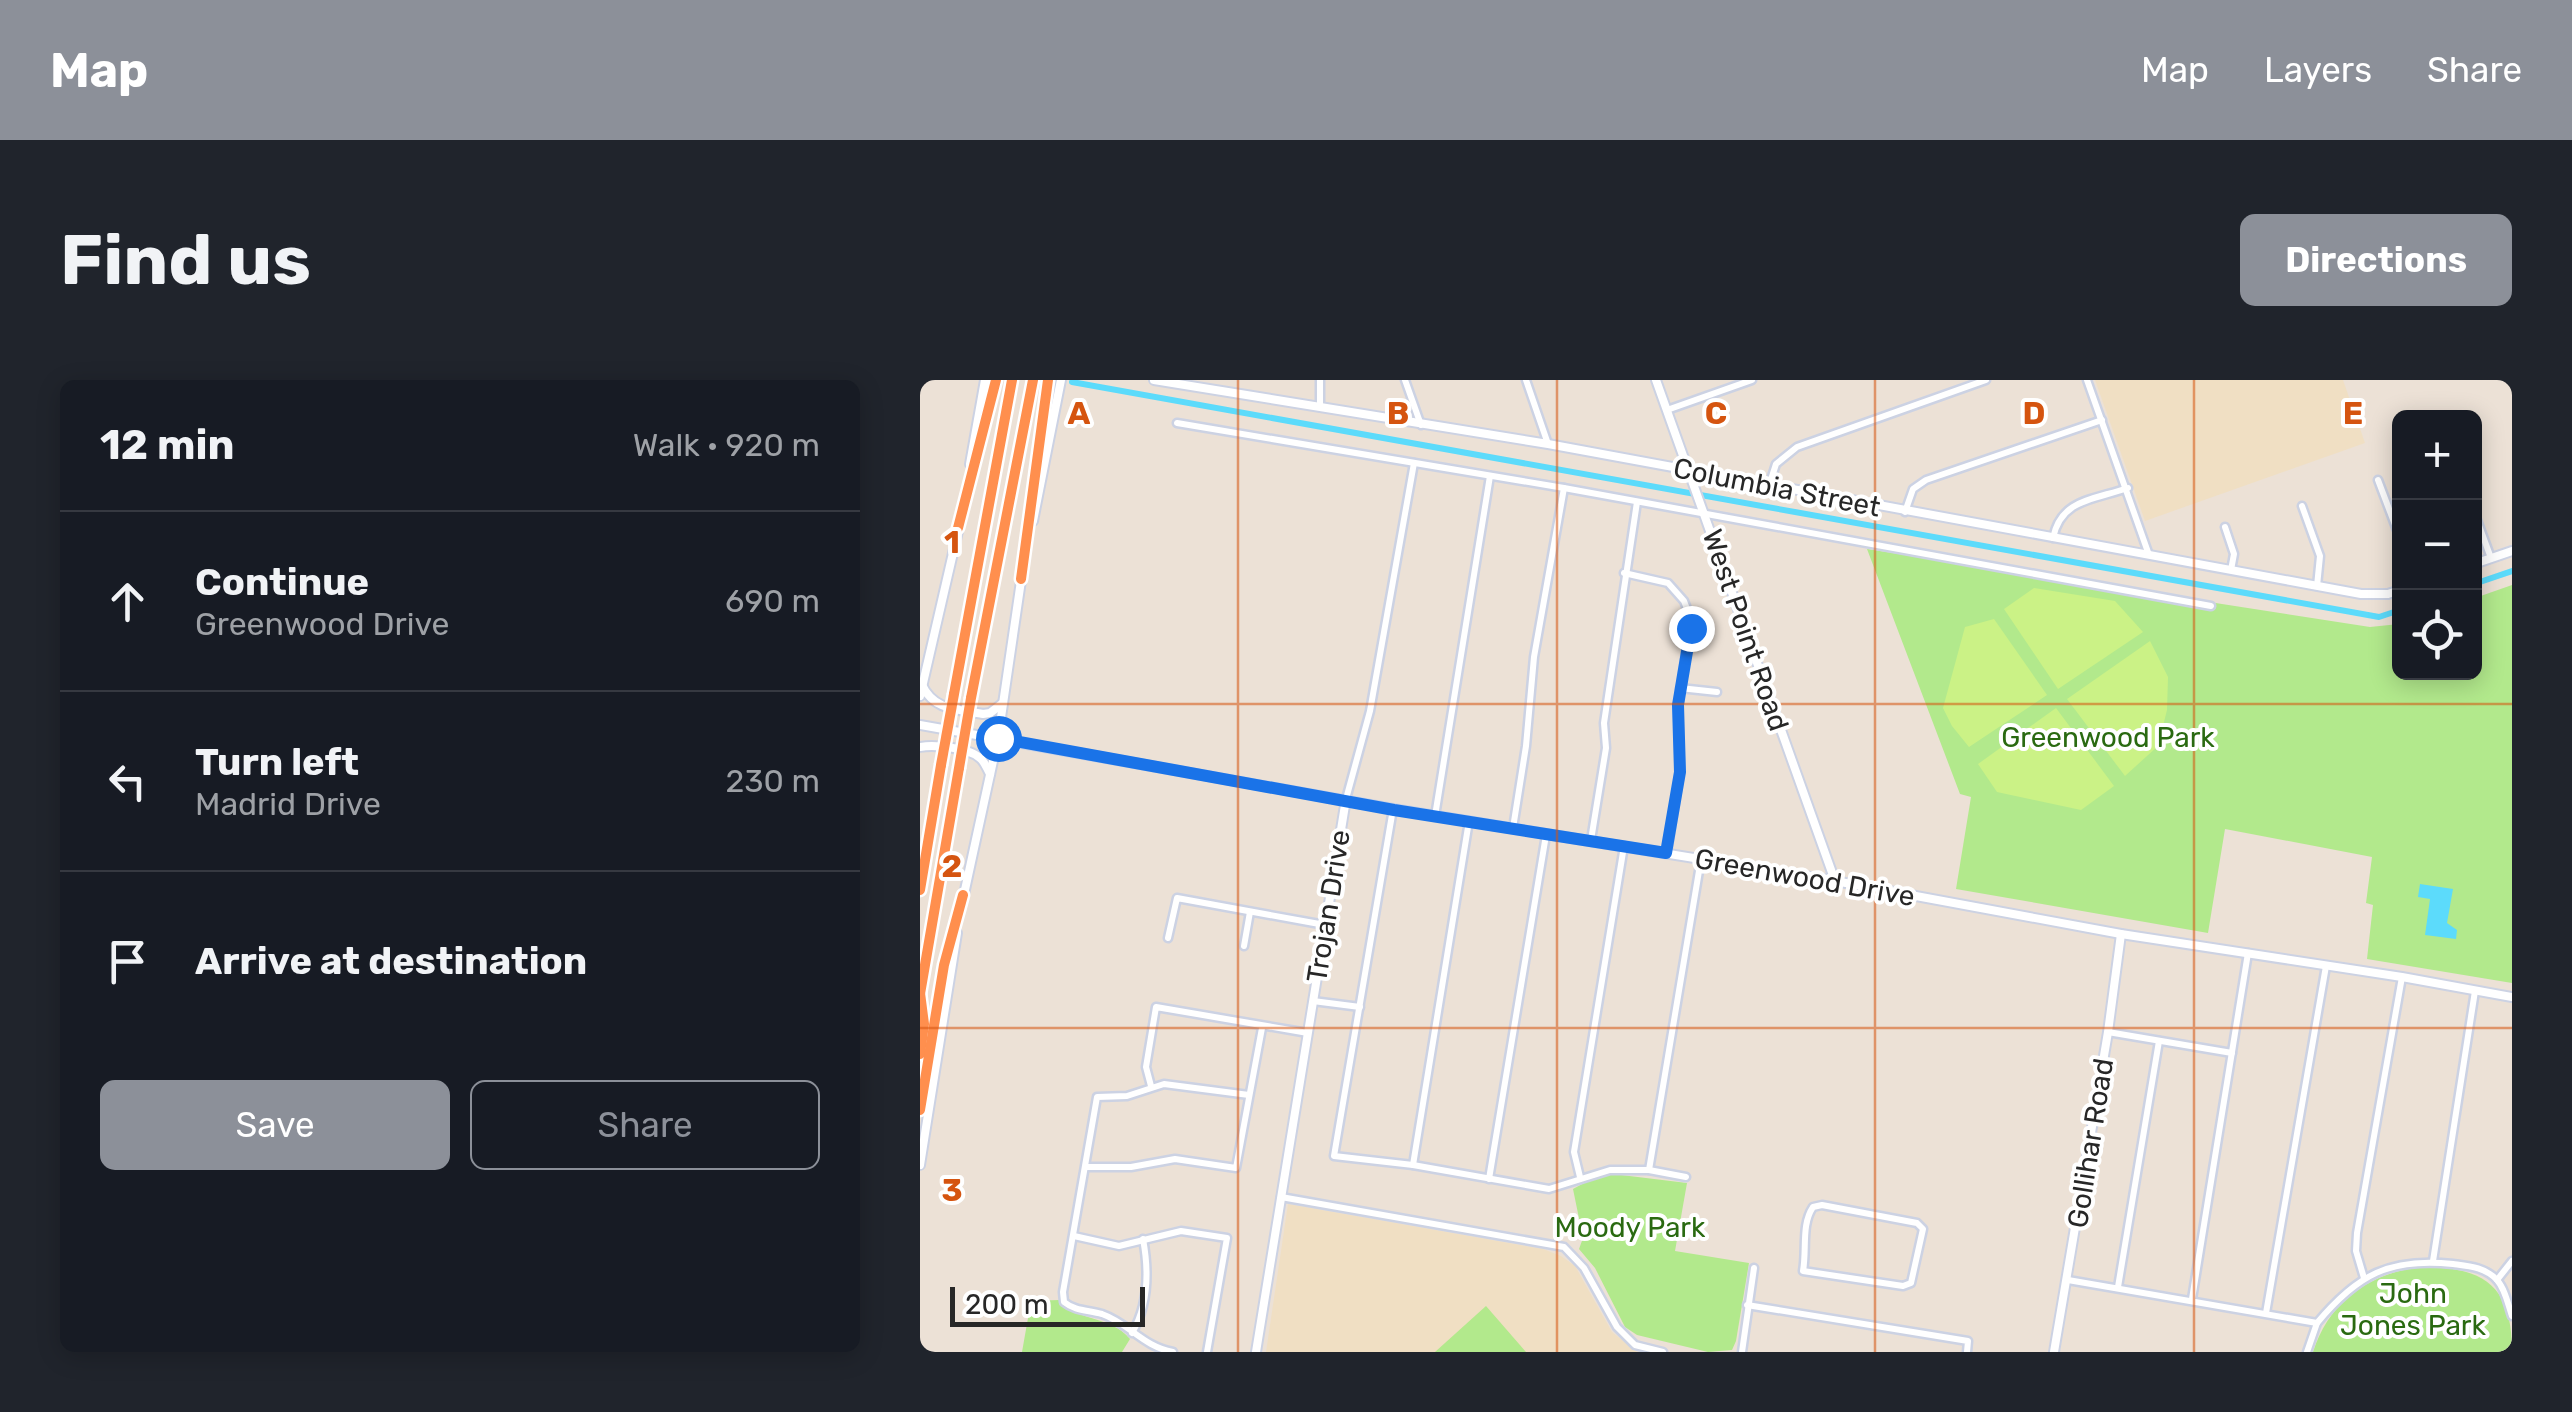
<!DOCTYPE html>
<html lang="en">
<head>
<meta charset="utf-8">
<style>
	:root { --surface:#171b24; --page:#20242c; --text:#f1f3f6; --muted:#9ea1a6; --line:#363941; --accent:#8c9099 }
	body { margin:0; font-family:Rubik,sans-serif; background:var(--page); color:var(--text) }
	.controls { position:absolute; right:30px; top:30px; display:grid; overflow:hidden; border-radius:15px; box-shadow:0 5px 25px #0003 }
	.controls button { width:90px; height:90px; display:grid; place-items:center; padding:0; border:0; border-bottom:2px solid var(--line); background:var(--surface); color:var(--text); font:50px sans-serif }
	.scale { position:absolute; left:30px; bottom:25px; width:195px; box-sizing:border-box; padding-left:10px; border:5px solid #272727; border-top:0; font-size:28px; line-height:35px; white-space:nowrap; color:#272727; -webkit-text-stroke:8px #fff; paint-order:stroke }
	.stop { position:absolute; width:30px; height:30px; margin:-22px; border:8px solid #1a73e8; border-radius:50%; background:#fff }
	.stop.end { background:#1a73e8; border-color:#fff; box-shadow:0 2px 10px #0008 }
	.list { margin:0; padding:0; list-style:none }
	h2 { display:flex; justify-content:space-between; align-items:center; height:130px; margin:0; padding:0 40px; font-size:42px }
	h2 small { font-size:32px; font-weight:400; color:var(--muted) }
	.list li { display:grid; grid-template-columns:65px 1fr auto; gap:30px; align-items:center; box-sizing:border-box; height:180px; padding:0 40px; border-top:2px solid var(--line) }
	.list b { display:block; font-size:38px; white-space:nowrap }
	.list p { margin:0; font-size:32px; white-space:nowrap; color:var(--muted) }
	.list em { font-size:32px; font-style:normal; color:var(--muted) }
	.actions { display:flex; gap:20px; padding:30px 40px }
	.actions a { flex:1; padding:22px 0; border:2px solid var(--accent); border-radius:15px; text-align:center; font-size:35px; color:var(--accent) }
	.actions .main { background:var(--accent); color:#fff }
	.icon { flex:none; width:55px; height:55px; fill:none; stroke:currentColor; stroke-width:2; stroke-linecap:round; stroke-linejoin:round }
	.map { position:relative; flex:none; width:1592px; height:972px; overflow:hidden; border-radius:15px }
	header { display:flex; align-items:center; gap:60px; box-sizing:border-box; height:140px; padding:0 50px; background:var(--accent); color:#fff }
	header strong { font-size:48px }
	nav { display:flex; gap:55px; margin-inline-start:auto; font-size:35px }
	.intro { display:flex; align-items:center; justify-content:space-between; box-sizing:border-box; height:240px; padding:0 60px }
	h1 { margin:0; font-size:70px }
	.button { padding:25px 45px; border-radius:15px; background:var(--accent); color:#fff; font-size:35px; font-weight:700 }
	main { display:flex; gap:60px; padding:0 60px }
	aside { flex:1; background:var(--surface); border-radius:15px; box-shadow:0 5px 25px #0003 }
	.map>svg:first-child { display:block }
</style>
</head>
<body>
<header>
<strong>Map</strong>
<nav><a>Map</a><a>Layers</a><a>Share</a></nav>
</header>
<div class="intro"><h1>Find us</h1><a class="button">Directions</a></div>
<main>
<aside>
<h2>12 min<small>Walk · 920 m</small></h2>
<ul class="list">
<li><svg class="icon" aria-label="ahead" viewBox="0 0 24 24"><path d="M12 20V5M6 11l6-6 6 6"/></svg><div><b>Continue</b><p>Greenwood Drive</p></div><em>690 m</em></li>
<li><svg class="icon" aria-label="left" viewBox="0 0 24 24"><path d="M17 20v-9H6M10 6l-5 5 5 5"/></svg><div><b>Turn left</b><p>Madrid Drive</p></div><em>230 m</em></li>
<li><svg class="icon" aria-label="arrive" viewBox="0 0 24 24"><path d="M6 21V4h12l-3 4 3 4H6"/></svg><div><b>Arrive at destination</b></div></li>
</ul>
<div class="actions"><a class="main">Save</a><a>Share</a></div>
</aside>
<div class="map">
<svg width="1592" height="972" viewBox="0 0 1592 972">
	<rect width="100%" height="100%" fill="#ece1d6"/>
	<g fill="#f0dfc3">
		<path d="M1175,0H1423L1445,63L1225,141Z"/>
		<path d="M368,824L623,869L641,876L655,886L692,952L717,972H346Z"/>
	</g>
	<g fill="#b2e98c">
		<path d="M947,169L1450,247L1479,244L1480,292H1554L1555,218L1592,205V603L1447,579L1453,525L1446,523L1452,477L1305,449L1288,553L1036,509L1051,417L1040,414Z"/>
		<path d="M693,794L767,803L755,871L829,883L816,961L812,970L788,972L717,955L705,947L675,888L659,869L663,858L653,809L677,796Z"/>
		<path d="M1501,887C1564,887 1592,905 1592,972H1393C1409,921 1450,893 1501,887Z"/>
		<path d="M139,920C157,942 190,935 210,959L202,972H102L111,921Z"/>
		<path d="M566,926L606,972H515Z"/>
	</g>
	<g fill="#cbf286">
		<path d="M1114,208L1195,221L1223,252L1138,309L1084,229Z"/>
		<path d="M1074,239L1127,315L1049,367L1032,346L1023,328L1045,247Z"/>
		<path d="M1230,261L1248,297L1247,330L1238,366L1205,396L1147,319Z"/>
		<path d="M1136,328L1194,406L1161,430L1077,412L1058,384Z"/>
	</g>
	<path fill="#5cdbfb" d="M1500,504L1533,509L1527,543L1537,550L1536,559L1505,555L1510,519L1498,517Z"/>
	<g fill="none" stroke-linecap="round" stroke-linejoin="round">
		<g stroke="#5cdbfb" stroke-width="6">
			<path d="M152,2L1459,237L1480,230"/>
			<path d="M1554,204L1592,191"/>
		</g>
		<g stroke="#ccd2e3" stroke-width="11">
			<g id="minor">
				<path d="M485,0L501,45"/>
				<path d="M606,0L628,64"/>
				<path d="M1167,0L1229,175"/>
				<path d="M400,27V0"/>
				<path d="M747,30L832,0"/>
				<path d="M257,43L644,108L1291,226"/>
				<path d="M1458,100L1480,158"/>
				<path d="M849,106L856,84L877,67L1066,0"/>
				<path d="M1382,126L1400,176L1397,206"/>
				<path d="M985,132L993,109L1006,100L1182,40"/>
				<path d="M1554,132L1571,178"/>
				<path d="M1305,147L1314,174L1311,190"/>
				<path d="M1133,158C1141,119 1173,120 1208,108"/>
				<path d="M704,193L748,203L764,221L771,239L758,325L760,392L747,473"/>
				<path d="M760,308L797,312"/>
				<path d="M426,419L450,331L494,83"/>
				<path d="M473,429L414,776L493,785L629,809L690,790H729L766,797"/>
				<path d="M515,436L570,96"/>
				<path d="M593,448L606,366L614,277L644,108"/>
				<path d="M671,460L686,368L684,343L717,122"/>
				<path d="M248,558L257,518L405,545"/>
				<path d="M324,566L330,532"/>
				<path d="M393,621L440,627"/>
				<path d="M1188,652L1312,673"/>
				<path d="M231,706L226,687L236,627L388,653"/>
				<path d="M493,785L549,441"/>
				<path d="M166,787H211L255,779L316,788L342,648"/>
				<path d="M729,790L781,479"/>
				<path d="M660,797L654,772L704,466"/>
				<path d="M569,799L626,455"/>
				<path d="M361,817L644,867L664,888L697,947L715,965L743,972"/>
				<path d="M902,825L997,843L1003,849L991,903L983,906L883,891C887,869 881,845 893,827Z"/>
				<path d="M154,856L199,866L261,851L307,858L287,972"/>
				<path d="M1513,881L1555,611"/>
				<path d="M1444,898L1436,871L1437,853L1482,597"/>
				<path d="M1148,900L1397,943C1437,895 1470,877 1533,884C1548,886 1565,887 1577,900C1585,909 1588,924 1592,936"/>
				<path d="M1577,900L1592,881"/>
				<path d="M1198,907L1239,661"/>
				<path d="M1272,919L1328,573"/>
				<path d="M827,925L1048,961L1047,972"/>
				<path d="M1346,933L1406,586"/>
				<path d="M212,953C229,924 229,891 223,859"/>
				<path d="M253,972C222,966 210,944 182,934C168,930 155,931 144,922L143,912L177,717L207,716L244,704L329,715"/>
				<path d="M822,972L834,888"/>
				<path d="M1387,972L1397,943"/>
			</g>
		</g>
		<g stroke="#ccd2e3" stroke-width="12">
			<g id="tertiary">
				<path d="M234,0L628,64L1441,214H1468L1480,210"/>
				<path d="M736,0L915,501"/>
				<path d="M1554,184L1592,171"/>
				<path d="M336,972L426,419"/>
			</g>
		</g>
		<g stroke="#ccd2e3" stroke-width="12">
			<g id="secondary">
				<path d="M50,84L65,0"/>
				<path d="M113,141L141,0"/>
				<path d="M2,305C14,331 38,329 63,334L70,333L83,323"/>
				<path d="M0,316L39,147"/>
				<path d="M0,345L473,429L915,501L1201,554L1482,597L1592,617"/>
				<path d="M0,367C14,364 49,368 60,378C64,381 68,390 70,394"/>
				<path d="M43,519L78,358L102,194"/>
				<path d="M0,785L37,553"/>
				<path d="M1134,972L1188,652L1201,554"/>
			</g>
		</g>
		<g stroke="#fff" stroke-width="15">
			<g id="motorway">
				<path d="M38,148L76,0"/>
				<path d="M101,199L128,0"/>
				<path d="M34,314L92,0"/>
				<path d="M51,318L113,0"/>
				<path d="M0,510L21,385"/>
				<path d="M0,614L39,388"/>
				<path d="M0,674L4,644L0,613"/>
				<path d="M0,730L24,585L43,515"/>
			</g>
		</g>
		<use href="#minor" stroke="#fff" stroke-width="6"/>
		<use href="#tertiary" stroke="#fff" stroke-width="8"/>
		<use href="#secondary" stroke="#fff" stroke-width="8"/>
		<use href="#motorway" stroke="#ff8f4e" stroke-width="10"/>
		<g stroke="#fff" stroke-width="15" stroke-linecap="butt">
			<g id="motorway-bridge">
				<path d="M21,385L34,314"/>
				<path d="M39,388L51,318"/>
			</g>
		</g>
		<use href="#motorway-bridge" stroke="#ff8f4e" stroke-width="10"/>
	</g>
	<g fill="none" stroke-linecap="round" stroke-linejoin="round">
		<path stroke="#1a73e8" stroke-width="12" d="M78,358L474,430L746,473L760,392L758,325L771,248"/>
	</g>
	<path fill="none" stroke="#d5540f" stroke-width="2.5" stroke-opacity="0.55" d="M318,0V972M637,0V972M955,0V972M1274,0V972M0,324H1592M0,648H1592"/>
	<g text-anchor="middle" stroke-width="8" stroke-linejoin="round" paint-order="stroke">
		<g font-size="28" fill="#272727" stroke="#fff">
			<text transform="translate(857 107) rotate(11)" y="10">Columbia Street</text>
			<text transform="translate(826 250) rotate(71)" y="10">West Point Road</text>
			<text transform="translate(885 497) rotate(10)" y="10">Greenwood Drive</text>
			<text transform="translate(408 526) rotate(-81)" y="10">Trojan Drive</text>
			<text transform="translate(1170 763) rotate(-81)" y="10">Gollihar Road</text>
		</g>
		<g font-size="28" fill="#2a6a11" stroke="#fff">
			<text x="1188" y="367">Greenwood Park</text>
			<text x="710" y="857">Moody Park</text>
			<text x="1493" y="923">John<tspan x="1493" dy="32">Jones Park</tspan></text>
		</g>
	</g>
	<g font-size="32" text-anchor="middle" font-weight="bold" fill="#d5540f" stroke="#fff" stroke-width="8" stroke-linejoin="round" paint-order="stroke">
		<text x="159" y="44">A</text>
		<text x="478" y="44">B</text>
		<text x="796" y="44">C</text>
		<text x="1114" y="44">D</text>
		<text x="1433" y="44">E</text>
		<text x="32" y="173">1</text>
		<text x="32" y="497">2</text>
		<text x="32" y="821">3</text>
	</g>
</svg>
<div class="controls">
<button>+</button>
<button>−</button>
<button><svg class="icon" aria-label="locate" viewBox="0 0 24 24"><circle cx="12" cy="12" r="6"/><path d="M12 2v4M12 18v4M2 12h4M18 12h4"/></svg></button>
</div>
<div class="scale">200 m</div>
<div class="stop" style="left:78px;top:358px"></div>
<div class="stop end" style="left:771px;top:248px"></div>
</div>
</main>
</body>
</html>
